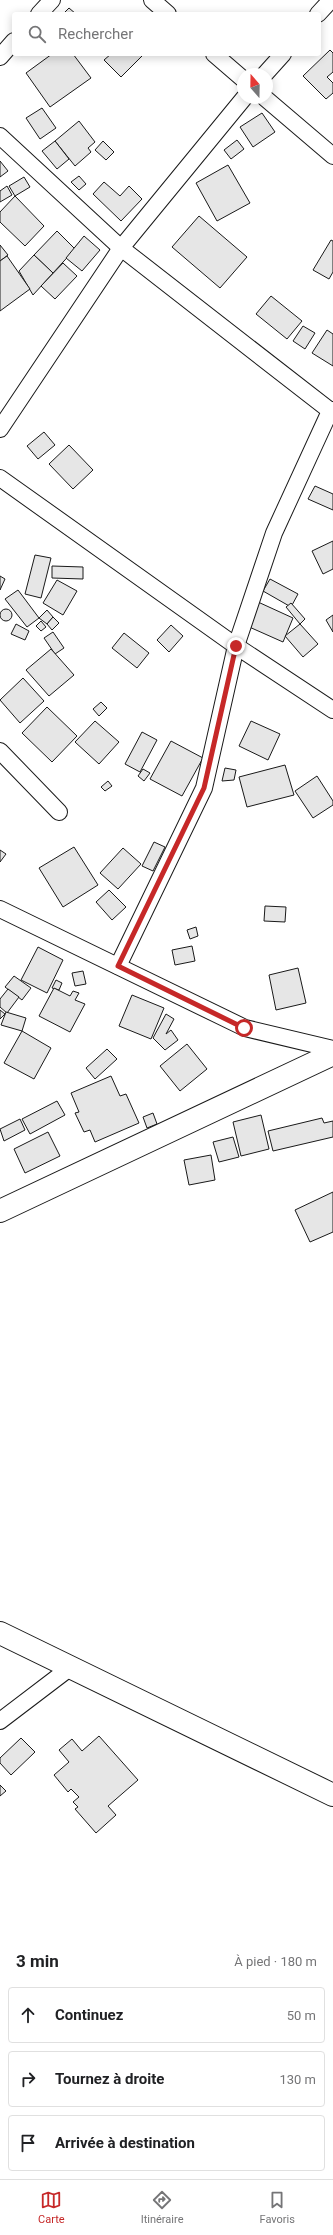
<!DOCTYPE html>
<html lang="fr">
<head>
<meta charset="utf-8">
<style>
	:root { --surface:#fff; --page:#f6f6f6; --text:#202124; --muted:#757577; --line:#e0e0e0; --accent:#c62828 }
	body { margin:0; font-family:Roboto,sans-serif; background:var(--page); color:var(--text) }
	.compass { position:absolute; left:237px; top:68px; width:36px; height:36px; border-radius:50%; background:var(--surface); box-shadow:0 2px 10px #0003; rotate:340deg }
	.stop { position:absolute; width:12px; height:12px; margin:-9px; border:3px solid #c62828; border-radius:50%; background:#fff }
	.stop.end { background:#c62828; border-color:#fff; box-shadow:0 1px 4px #0008 }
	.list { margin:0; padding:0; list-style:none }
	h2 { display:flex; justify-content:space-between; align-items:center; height:52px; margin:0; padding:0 16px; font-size:17px }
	h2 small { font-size:13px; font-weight:400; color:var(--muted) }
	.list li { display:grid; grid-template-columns:26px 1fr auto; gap:12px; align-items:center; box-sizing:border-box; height:56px; margin:0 8px 8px; padding:0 8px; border:1px solid var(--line); border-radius:4px }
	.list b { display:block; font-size:15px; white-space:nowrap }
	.list em { font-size:13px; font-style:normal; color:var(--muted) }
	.icon { flex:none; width:22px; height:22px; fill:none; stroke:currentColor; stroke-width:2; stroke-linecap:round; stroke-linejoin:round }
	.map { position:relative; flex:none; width:333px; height:1935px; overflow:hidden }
	.search { position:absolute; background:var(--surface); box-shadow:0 2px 10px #0003; left:12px; right:12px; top:12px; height:44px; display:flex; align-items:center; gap:10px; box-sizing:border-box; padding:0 14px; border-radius:4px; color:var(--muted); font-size:15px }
	.sheet { height:244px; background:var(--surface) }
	nav { display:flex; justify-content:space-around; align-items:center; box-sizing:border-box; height:56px; border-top:1px solid var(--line); background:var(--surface); font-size:11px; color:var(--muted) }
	nav a { display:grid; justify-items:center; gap:2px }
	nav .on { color:var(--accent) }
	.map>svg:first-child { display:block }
</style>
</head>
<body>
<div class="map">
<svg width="333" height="1935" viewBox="0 0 333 1935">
	<rect width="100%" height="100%" fill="#fff"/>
	<g fill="#e6e6e6" stroke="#1a1a1a">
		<path d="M69,8L76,14H63Z"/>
		<path d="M330,50L333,53V72L327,77L333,83V93L326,99L303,76Z"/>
		<path d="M52,54H73L91,78L50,107L26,73Z"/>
		<path d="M111,54H144L121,77L104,60Z"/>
		<path d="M42,108L56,128L40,139L26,118Z"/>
		<path d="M262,113L275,132L253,147L240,127Z"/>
		<path d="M79,121L95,142L88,148L91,152L75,166L55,141Z"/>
		<path d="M237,140L244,149L231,159L224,150Z"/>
		<path d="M55,141L69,159L57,169L42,151Z"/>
		<path d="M103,141L114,152L106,160L95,150Z"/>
		<path d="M0,161L8,171L0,177Z"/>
		<path d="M228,165L250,203L217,221L196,183Z"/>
		<path d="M79,176L86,184L79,190L71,182Z"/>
		<path d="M24,177L30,187L15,196L9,186Z"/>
		<path d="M104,182L120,196L129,186L142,199L121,221L93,194Z"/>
		<path d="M7,186L12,195L0,202V191Z"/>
		<path d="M15,196L44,226L25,246L0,222V212Z"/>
		<path d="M199,216L247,257L220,288L172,247Z"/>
		<path d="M57,231L75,249L53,273L34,255Z"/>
		<path d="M84,236L100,250L82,271L66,258Z"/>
		<path d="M331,240L333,241V272L329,279L313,270Z"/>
		<path d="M0,245L8,255L0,261Z"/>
		<path d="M34,255L53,273L33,295L19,271Z"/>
		<path d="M7,256L30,289L0,311V261Z"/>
		<path d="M63,263L77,276L55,299L41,286Z"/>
		<path d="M271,296L302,321L287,339L256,314Z"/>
		<path d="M303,326L315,333L305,349L293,341Z"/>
		<path d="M327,330L333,334V366L312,353Z"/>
		<path d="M44,432L55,445L38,459L27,446Z"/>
		<path d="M69,445L93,470L73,489L49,464Z"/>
		<path d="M315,486L333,494V510L308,499Z"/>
		<path d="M333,541V569L323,574L312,551Z"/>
		<path d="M35,555L51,558L41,598L25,594Z"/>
		<path d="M52,566L83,567V579L52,578Z"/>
		<path d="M0,576L5,579L0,590Z"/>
		<path d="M270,579L298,594L291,607L263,591Z"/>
		<path d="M57,580L77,591L63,615L43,603Z"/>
		<path d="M18,590L39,618L27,627L5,599Z"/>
		<path d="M258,602L293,618L283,642L247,626Z"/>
		<path d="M291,603L305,619L300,624L286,607Z"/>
		<circle cx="6" cy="615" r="6"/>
		<path d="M47,610L53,617L47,624L39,618Z"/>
		<path d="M333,615V632L326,620Z"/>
		<path d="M53,617L59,623L52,630L47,624Z"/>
		<path d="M41,621L46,627L41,631L36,626Z"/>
		<path d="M16,624L29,631L25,640L11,634Z"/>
		<path d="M300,624L318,644L303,657L285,636Z"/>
		<path d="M171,625L183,636L169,652L157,640Z"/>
		<path d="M53,632L64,648L55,654L44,638Z"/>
		<path d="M124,633L149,653L137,668L112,648Z"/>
		<path d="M51,649L74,675L49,696L26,670Z"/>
		<path d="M23,678L44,701L20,723L0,700Z"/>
		<path d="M101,702L107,708L99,716L93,709Z"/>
		<path d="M47,707L77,736L52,762L22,733Z"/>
		<path d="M95,721L119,742L99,764L75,742Z"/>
		<path d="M251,721L280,734L268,760L239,746Z"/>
		<path d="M142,732L157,740L140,772L125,764Z"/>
		<path d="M171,741L203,758L182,796L150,779Z"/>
		<path d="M285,765L294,795L247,807L239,777Z"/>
		<path d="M225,768L236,770L234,780L222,781Z"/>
		<path d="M143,769L150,773L144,781L138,776Z"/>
		<path d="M317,776L333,801V805L313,818L295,791Z"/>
		<path d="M108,781L112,786L105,791L101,787Z"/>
		<path d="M154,842L165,847L153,871L142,866Z"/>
		<path d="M74,847L98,885L63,907L39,868Z"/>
		<path d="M123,848L141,864L118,889L100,873Z"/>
		<path d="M0,850L6,854L0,862Z"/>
		<path d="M109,890L126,907L112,920L96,902Z"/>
		<path d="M265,906L286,907L285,922L264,921Z"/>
		<path d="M196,927L198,936L190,939L187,930Z"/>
		<path d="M192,946L195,961L175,965L172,950Z"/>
		<path d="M38,947L63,960L47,993L21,980Z"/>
		<path d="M298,968L306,1003L276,1010L269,975Z"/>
		<path d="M83,971L86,984L75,986L72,973Z"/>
		<path d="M14,976L31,988L22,1000L5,987Z"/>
		<path d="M56,980L62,983L59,990L52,988Z"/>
		<path d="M54,988L70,996L73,991L79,993L75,1000L85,1004L70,1032L39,1016Z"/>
		<path d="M8,989L19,997L7,1013L0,1007V999Z"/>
		<path d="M132,995L164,1008L151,1039L119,1026Z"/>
		<path d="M0,1010L5,1014L0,1019Z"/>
		<path d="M6,1012L26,1018L22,1031L1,1025Z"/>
		<path d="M166,1014L174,1019L166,1034L171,1030L178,1040L165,1050L153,1038Z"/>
		<path d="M22,1031L51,1048L34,1079L4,1063Z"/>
		<path d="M187,1044L207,1069L180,1091L160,1066Z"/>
		<path d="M107,1049L117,1059L95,1079L86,1068Z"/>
		<path d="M111,1076L120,1096L126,1094L139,1123L95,1142L90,1130L84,1132L75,1113L79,1112L71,1093Z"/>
		<path d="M57,1101L65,1115L30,1134L22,1119Z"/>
		<path d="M153,1113L157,1124L147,1128L143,1117Z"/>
		<path d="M261,1115L269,1149L241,1156L233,1122Z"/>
		<path d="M322,1118L324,1123L333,1121V1137L273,1151L268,1131Z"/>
		<path d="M20,1119L25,1130L4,1141L0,1129Z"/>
		<path d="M48,1132L60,1156L25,1173L14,1149Z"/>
		<path d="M233,1137L239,1157L219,1162L213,1142Z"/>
		<path d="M211,1155L215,1180L189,1185L184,1160Z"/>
		<path d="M333,1192V1232L310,1242L295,1210Z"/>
		<path d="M99,1736L138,1780L108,1806L116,1815L96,1833L75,1809L78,1807L73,1802L79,1797L71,1789L68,1792L54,1775L69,1762L59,1750L72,1739L82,1751Z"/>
		<path d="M21,1738L35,1752L11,1775L0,1763V1758Z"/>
		<path d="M0,1785L6,1791L0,1796Z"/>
	</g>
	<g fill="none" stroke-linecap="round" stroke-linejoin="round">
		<g stroke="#1a1a1a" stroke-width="18">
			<g id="street">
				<path d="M152,0L168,14"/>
				<path d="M39,14L52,0"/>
				<path d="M318,14L331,0"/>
				<path d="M214,54L243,79"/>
				<path d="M0,57L14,41"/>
				<path d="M265,74L283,54"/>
				<path d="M265,98L333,156"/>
				<path d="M0,136L121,248L333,413"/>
				<path d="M0,429L121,248L244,98"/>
				<path d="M0,478L236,646L333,710"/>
				<path d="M0,751L59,812"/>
				<path d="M0,909L245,1028L333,1049"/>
				<path d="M118,966L204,788L236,646L274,533L330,411L333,410"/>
				<path d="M0,1721L71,1667"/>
			</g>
		</g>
		<g stroke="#1a1a1a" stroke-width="24">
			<path id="secondary" d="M0,1211L333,1054"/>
		</g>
		<g stroke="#1a1a1a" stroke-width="24">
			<path id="highway" d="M0,1633L333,1795"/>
		</g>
		<use href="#street" stroke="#fff" stroke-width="16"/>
		<use href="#secondary" stroke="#fff" stroke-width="22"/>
		<use href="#highway" stroke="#fff" stroke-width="22"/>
	</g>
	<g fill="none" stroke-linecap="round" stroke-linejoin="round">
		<path stroke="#c62828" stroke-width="5" d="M236,646L204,788L118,966L244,1028"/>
	</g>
</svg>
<svg class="compass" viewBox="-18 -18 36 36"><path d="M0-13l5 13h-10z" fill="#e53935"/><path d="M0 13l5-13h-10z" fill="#757577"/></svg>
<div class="stop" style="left:244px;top:1028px"></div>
<div class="stop end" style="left:236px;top:646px"></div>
<div class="search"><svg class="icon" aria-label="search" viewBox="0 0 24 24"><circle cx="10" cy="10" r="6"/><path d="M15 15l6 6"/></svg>Rechercher</div>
</div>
<section class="sheet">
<h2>3 min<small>À pied · 180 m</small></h2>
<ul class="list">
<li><svg class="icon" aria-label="ahead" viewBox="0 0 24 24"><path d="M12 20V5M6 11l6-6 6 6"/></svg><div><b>Continuez</b></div><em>50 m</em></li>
<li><svg class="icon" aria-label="right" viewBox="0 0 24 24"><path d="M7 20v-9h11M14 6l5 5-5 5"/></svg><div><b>Tournez à droite</b></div><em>130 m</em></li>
<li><svg class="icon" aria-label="arrive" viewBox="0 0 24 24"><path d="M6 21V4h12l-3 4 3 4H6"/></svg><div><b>Arrivée à destination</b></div></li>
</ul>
</section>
<nav>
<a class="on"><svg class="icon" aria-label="map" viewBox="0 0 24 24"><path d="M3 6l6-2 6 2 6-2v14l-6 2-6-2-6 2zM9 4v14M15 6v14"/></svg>Carte</a>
<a><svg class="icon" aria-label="directions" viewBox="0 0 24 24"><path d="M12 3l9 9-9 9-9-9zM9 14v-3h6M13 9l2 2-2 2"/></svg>Itinéraire</a>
<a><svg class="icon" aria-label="saved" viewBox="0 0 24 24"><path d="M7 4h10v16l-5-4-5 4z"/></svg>Favoris</a>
</nav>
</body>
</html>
